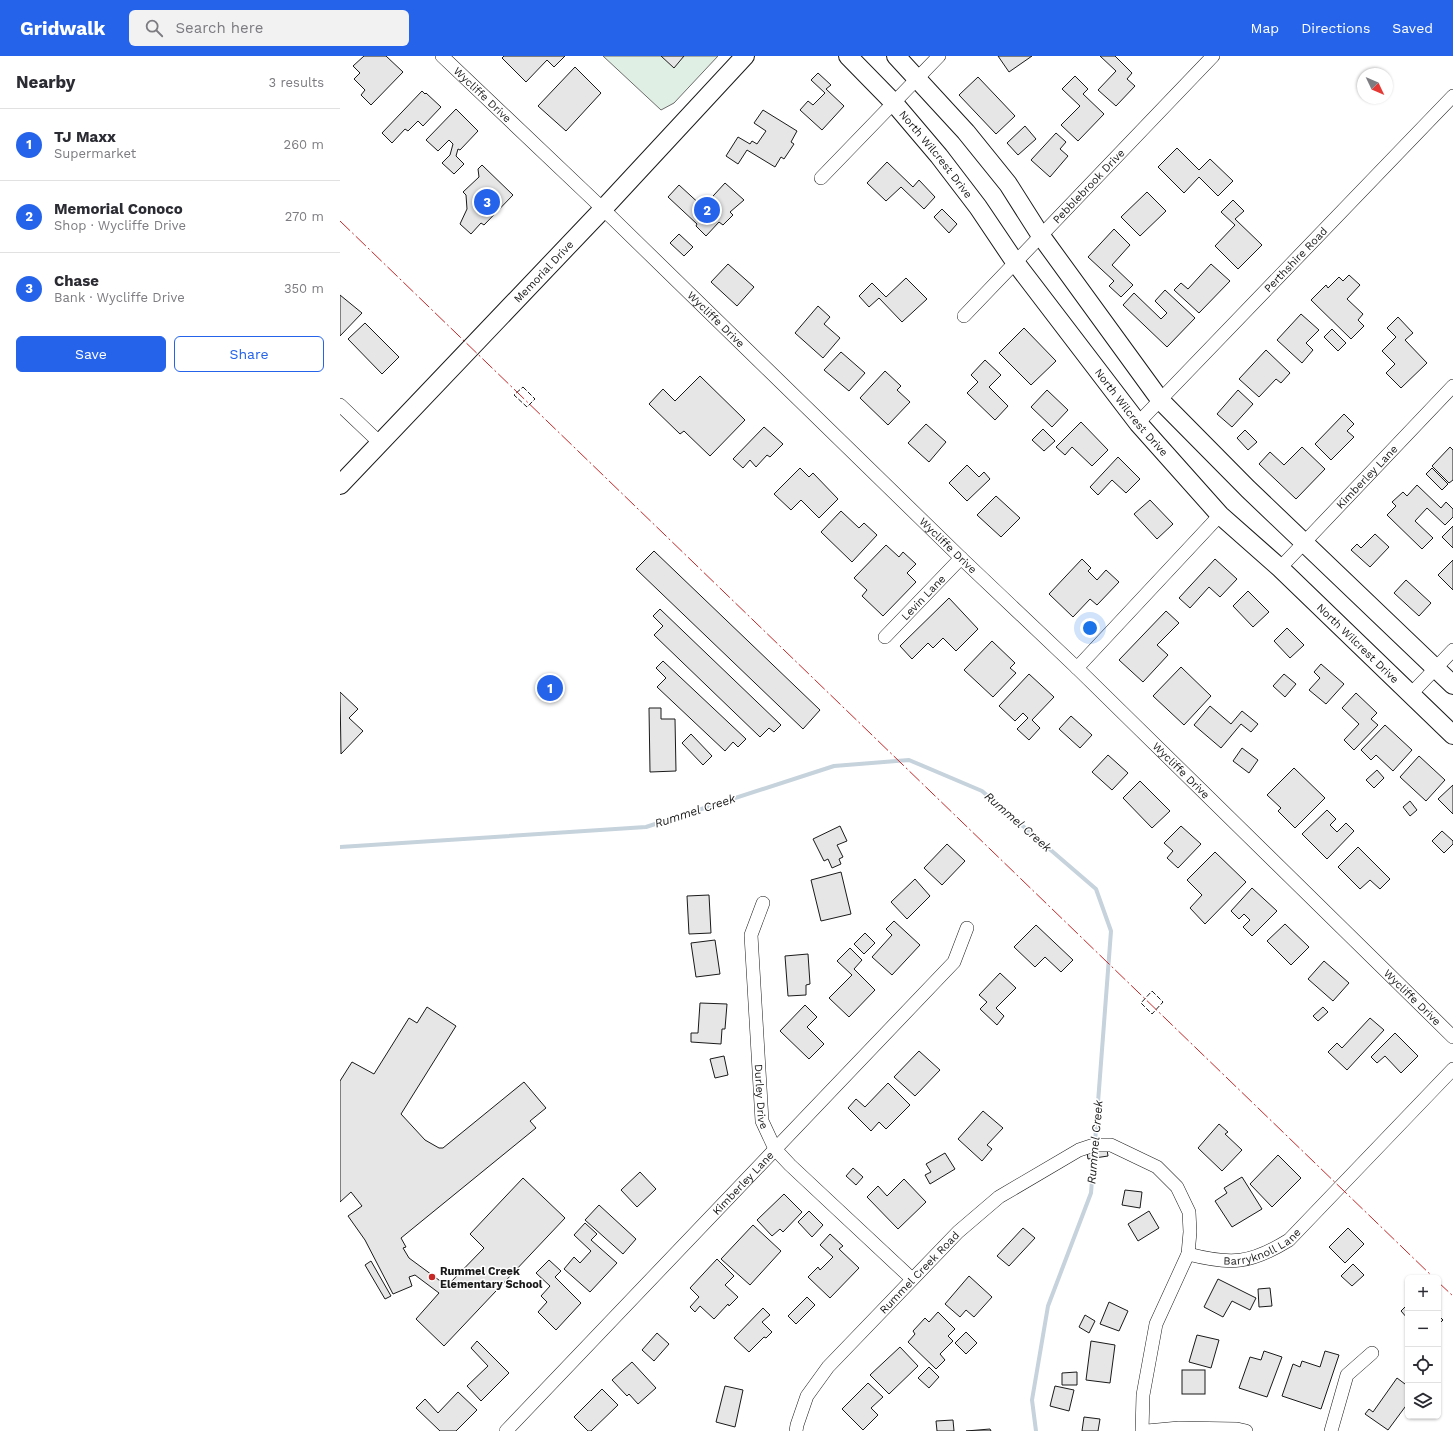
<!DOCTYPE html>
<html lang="en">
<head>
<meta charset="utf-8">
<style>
	:root { --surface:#fff; --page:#f2f2f3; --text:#2b2b33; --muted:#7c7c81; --line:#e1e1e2; --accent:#2563eb }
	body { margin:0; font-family:"Work Sans",sans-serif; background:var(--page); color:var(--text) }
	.controls { position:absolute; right:12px; bottom:12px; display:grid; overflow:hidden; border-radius:6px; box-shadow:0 1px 3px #0004 }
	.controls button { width:36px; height:36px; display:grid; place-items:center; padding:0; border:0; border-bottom:1px solid var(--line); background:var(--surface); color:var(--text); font:20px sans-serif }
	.compass { position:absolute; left:1017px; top:12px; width:36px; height:36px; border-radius:50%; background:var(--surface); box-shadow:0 1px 3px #0004; rotate:134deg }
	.you { position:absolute; left:750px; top:572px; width:14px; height:14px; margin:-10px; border:3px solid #fff; border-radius:50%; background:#1a73e8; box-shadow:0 0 0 6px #1a73e833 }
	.badge { display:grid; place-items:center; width:26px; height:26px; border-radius:50%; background:var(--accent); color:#fff; font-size:13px; font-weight:700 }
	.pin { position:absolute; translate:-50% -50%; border:2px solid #fff; box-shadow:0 1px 4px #0006 }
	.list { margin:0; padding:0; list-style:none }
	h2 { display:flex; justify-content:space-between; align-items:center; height:52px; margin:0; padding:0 16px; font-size:17px }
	h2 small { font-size:13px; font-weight:400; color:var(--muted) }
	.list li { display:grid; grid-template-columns:26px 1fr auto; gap:12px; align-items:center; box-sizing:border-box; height:72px; padding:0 16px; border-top:1px solid var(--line) }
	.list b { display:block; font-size:15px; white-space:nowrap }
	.list p { margin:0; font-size:13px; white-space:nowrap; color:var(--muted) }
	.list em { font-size:13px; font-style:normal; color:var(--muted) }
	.actions { display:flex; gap:8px; padding:12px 16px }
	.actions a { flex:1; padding:9px 0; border:1px solid var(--accent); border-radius:6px; text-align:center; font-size:14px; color:var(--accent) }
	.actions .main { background:var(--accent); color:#fff }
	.icon { flex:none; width:22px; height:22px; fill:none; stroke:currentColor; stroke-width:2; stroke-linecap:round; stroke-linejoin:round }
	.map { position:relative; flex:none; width:1113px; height:1375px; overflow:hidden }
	header { display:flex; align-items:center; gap:24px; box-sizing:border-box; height:56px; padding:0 20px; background:var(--accent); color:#fff }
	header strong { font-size:19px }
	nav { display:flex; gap:22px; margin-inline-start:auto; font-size:14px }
	.search { width:280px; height:36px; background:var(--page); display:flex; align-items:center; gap:10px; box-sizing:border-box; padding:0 14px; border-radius:6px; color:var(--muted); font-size:15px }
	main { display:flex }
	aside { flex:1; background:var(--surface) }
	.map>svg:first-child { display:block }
</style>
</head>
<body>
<header>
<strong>Gridwalk</strong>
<div class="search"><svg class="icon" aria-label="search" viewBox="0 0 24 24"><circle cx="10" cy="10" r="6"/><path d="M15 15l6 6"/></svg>Search here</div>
<nav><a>Map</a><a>Directions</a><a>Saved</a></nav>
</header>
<main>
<aside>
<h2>Nearby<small>3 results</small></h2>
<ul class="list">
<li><span class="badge">1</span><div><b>TJ Maxx</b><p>Supermarket</p></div><em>260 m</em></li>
<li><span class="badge">2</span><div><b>Memorial Conoco</b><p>Shop · Wycliffe Drive</p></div><em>270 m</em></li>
<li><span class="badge">3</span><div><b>Chase</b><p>Bank · Wycliffe Drive</p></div><em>350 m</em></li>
</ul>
<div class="actions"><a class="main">Save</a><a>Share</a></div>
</aside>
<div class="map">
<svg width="1113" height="1375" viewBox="0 0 1113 1375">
	<rect width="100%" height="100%" fill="#fff"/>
	<path fill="#e0efe3" stroke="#6a6a6a" d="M263,0H378L334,47L321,54Z"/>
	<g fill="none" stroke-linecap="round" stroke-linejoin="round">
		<g stroke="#c6d2dc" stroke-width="4">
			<path d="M0,791L306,771L494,710L569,704L642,735L756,833L771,875L755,1086"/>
			<path d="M696,1375L692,1344L708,1250L751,1137L754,1097"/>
		</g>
	</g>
	<g fill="#e6e6e6" stroke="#1a1a1a">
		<path d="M24,0H46L63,16L31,49L21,39L25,34L14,23L20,17L13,10Z"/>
		<path d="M164,0H225L214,11L207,4L186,26L162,2Z"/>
		<path d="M321,0H344L334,12Z"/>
		<path d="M658,0H692L669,16Z"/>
		<path d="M760,0H775L792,17L787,23L795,30L776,50L758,34L776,15Z"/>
		<path d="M235,11L261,37L226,75L198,50Z"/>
		<path d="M478,17L491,29L486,33L504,50L482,74L460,54L468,45L473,49L485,37L471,24Z"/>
		<path d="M735,20L748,33L743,38L764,58L738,85L721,69L740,50L722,33Z"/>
		<path d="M638,21L675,60L656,78L619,39Z"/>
		<path d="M82,35L85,38L86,37L101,51L83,70L78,65L68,75L65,73L52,87L42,77Z"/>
		<path d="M116,53L138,75L120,94L118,93L116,100L124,108L114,118L102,107L110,99L113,88L109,84L98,95L86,84Z"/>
		<path d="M423,54L457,75L451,86L454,88L444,103L441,101L435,111L407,94L398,108L386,100L398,81L410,88L412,85L417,88L426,75L414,67Z"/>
		<path d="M685,70L696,83L678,99L667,87Z"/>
		<path d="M716,77L726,86L720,93L728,100L710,121L691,104Z"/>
		<path d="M837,92L859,114L870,103L893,125L878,140L859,121L844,137L818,111Z"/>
		<path d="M547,106L573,131L579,124L595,141L584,153L561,131L546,145L527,127Z"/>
		<path d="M142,109L173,139L144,169L141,167L131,178L120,168L127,153L126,139L123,136L139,121L138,113Z"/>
		<path d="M385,127L404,144L390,156L393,159L383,169L379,166L366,180L356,170L357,168L328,141L339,129L363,151Z"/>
		<path d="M807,136L826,155L800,180L781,161Z"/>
		<path d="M893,144L904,155L895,163L922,189L898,213L875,190L895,169L881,156Z"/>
		<path d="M602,153L617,168L609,177L594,161Z"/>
		<path d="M774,173L790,189L772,209L793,229L781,241L769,230L774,225L748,201Z"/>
		<path d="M339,178L353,191L344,200L330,187Z"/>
		<path d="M388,208L414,231L397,250L371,226Z"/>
		<path d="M871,208L890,225L859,257L834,234L841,227L848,233Z"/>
		<path d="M1009,219L1020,229L1007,243L1023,258L1018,264L1024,270L1011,283L971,244L986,229L988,232L999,221L1003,225Z"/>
		<path d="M566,222L587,243L562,266L539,242L529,251L519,240L532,227L546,241Z"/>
		<path d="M825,234L855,262L827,291L783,249L794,237L821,263L827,257L815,245Z"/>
		<path d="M0,239L22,257L0,280Z"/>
		<path d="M478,250L490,261L484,268L500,282L483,302L455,277Z"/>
		<path d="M961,258L979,274L966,287L973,294L962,307L937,284Z"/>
		<path d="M1058,261L1073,277L1065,284L1087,307L1061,332L1046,317L1055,308L1042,295L1056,281L1047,272Z"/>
		<path d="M25,267L59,301L42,318L8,283Z"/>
		<path d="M684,272L716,305L691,329L659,297Z"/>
		<path d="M992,273L1006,287L998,295L984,281Z"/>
		<path d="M926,294L950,317L941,327L936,323L919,341L899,323Z"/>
		<path d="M501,296L525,317L509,335L484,314Z"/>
		<path d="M645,304L661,319L649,331L668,350L655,364L627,337L638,326L631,319Z"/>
		<path d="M545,315L561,330L557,334L570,346L548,369L520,342Z"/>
		<path d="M360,320L405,364L370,400L344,375L340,378L309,348L323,333L335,345Z"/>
		<path d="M707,334L728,354L712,371L691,351Z"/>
		<path d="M898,334L913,348L892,371L877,358Z"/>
		<path d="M1004,358L1014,368L1007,375L1014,381L991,404L975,388Z"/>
		<path d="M741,366L768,394L752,410L732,391L725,399L716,391Z"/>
		<path d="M586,368L606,386L589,406L568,387Z"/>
		<path d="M424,371L443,388L430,401L427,399L416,411L410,404L403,412L393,403Z"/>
		<path d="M703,373L715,385L704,395L692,384Z"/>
		<path d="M905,374L917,386L908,394L897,382Z"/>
		<path d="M962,391L985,413L956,443L919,408L930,396L944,409Z"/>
		<path d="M1110,391L1113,394V424L1109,427L1092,410Z"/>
		<path d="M778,401L800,423L786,437L772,424L758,439L750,431Z"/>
		<path d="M627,409L639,421L644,416L650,423L627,445L609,427Z"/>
		<path d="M460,412L469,421L473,417L498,443L479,462L461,444L451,454L434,438Z"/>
		<path d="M1092,412L1108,428L1102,434L1086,418Z"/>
		<path d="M1077,429L1101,452L1106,446L1113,453V461L1105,469L1087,452L1075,465L1093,482L1082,493L1047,459L1056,450L1052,446L1063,436L1067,440Z"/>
		<path d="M656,440L680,462L661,481L637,459Z"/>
		<path d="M810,444L833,468L817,483L794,458Z"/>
		<path d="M501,455L519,472L524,467L537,479L512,506L481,476Z"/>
		<path d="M1113,470V492L1102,481Z"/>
		<path d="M1035,478L1049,491L1030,511L1011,494L1017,488L1021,492Z"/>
		<path d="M546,489L559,501L563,496L576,508L567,517L576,526L543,560L522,540L527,534L514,522Z"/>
		<path d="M314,495L480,654L463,673L296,513Z"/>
		<path d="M742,503L751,512L748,515L757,524L766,514L779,526L757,549L750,543L733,561L709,538Z"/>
		<path d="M875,503L897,523L880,541L869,531L850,552L839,542Z"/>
		<path d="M1113,504V534L1098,519Z"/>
		<path d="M1066,524L1091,547L1079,560L1054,537Z"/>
		<path d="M908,535L929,556L913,571L893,550Z"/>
		<path d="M609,542L638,573L616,595L603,582L593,592L588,587L572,603L560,590Z"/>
		<path d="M320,553L441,669L434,676L429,672L420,681L314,579L323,570L313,560Z"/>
		<path d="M826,555L839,567L817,589L828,599L803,626L779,604Z"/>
		<path d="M947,572L964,589L950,602L934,585Z"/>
		<path d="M652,585L675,607L670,612L676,617L653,641L624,614Z"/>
		<path d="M323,605L406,683L398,691L393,686L385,695L317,631L326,622L316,612Z"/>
		<path d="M981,608L1004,628L986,648L969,634L980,622L974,616Z"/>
		<path d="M841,611L871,640L844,669L813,640Z"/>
		<path d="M689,618L714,641L692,664L700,672L689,684L677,673L688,662L683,657L675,665L659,650Z"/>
		<path d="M944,618L956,628L945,641L933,630Z"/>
		<path d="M0,636L18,653L9,662L23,675L1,698Z"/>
		<path d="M1016,637L1037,657L1031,663L1038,669L1014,694L1004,684L1019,668L1002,652Z"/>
		<path d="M870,650L891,668L902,655L918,668L911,676L901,668L881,692L854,669Z"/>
		<path d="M309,652H321V663H335L336,715L310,716Z"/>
		<path d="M731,660L752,679L740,692L719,673Z"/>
		<path d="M1045,669L1072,694L1053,715L1036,699L1031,704L1021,694Z"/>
		<path d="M351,678L372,700L363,709L342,687Z"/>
		<path d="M902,692L918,704L909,717L893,705Z"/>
		<path d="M768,699L788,717L772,734L752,716Z"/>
		<path d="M1079,700L1105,724L1086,745L1060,721Z"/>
		<path d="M954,712L985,742L955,772L938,755L941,752L927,739Z"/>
		<path d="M1037,714L1044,722L1034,732L1026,724Z"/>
		<path d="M800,725L830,755L812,772L783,742Z"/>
		<path d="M1113,729V758L1098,743Z"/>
		<path d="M1070,745L1077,754L1070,760L1063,751Z"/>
		<path d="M987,754L996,763L990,769L997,776L1006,767L1014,775L987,803L962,778Z"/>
		<path d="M500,770L507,785L497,789L503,801L499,803L501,808L492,812L488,803L484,805L473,783Z"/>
		<path d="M841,770L861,788L838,812L827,802L833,795L824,787Z"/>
		<path d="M1102,775L1113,785V788L1104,797L1092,785Z"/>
		<path d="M607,788L625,805L602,829L584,812Z"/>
		<path d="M1018,791L1050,823L1040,833L1030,824L1020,833L998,811Z"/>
		<path d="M875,796L906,826L865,868L850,852L862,839L847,824Z"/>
		<path d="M501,816L511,858L481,865L471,824Z"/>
		<path d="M575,823L590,840L567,863L551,846Z"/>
		<path d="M912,832L937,855L912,880L903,871L910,864L904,858L899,863L891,855Z"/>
		<path d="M369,839L371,877L349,878L347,840Z"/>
		<path d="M554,865L580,889L552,919L532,901L552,879L546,873Z"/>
		<path d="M945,868L969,891L951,909L927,885Z"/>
		<path d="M696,869L733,904L721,916L705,901L695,911L674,891Z"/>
		<path d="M525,877L535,887L524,898L514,888Z"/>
		<path d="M375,884L380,918L356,921L351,887Z"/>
		<path d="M510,892L522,904L514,913L535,934L509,961L489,942L512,919L497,905Z"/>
		<path d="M468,898L470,928L466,929V939L448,940L445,900Z"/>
		<path d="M984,905L1009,927L993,945L968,923Z"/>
		<path d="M660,917L676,932L656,952L664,960L657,969L640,953L647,946L639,939Z"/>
		<path d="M360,947L387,948L385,973H382L381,988L351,986V977H358Z"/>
		<path d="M465,949L477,961L467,971L484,988L469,1003L440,975Z"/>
		<path d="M87,951L116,970L61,1058L85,1084L99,1092H103L184,1026L206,1052L190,1065L196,1072L61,1182L66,1191L63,1192L69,1202L107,1230L144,1192L130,1178L183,1122L225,1162L104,1290L76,1263L99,1237L75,1219L69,1221L72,1230L53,1238L25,1184L8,1160L22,1150L11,1136L0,1146V1025L12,1006L34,1018L69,962L77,967Z"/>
		<path d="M983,951L988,956L978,965L973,960Z"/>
		<path d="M1030,962L1044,974L1007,1014L988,996L997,987L1002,992Z"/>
		<path d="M1055,977L1078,1000L1061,1017L1045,1000L1037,1007L1031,1001Z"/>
		<path d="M579,995L600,1014L575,1040L554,1021Z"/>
		<path d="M384,1000L388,1019L375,1022L370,1003Z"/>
		<path d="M548,1027L570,1049L546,1073L539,1066L531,1075L508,1052L516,1043L525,1051Z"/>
		<path d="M643,1055L663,1072L647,1089L652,1093L642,1105L618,1083Z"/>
		<path d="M879,1068L888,1076L885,1078L902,1094L882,1115L858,1092Z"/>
		<path d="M766,1087L768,1100L748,1103L746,1090Z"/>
		<path d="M605,1097L615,1113L590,1128L585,1119L591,1116L586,1108Z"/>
		<path d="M938,1099L961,1122L932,1151L910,1128Z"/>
		<path d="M513,1112L523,1121L516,1129L506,1120Z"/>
		<path d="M300,1116L316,1133L297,1151L281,1134Z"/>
		<path d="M902,1121L922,1153L892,1171L875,1145L887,1137L884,1132Z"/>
		<path d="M564,1123L586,1146L558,1173L527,1141L538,1130L547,1140Z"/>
		<path d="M785,1134L802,1136L800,1152L782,1149Z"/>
		<path d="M444,1138L462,1156L443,1176L440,1173L432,1180L417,1164Z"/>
		<path d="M259,1149L296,1183L283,1198L245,1164Z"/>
		<path d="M469,1155L483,1169L472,1181L458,1166Z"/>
		<path d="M809,1155L819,1172L798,1185L788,1168Z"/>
		<path d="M245,1167L257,1178L251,1184L277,1207L250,1236L224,1213L234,1201L240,1207L251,1195L234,1179Z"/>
		<path d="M413,1169L441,1195L410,1229L381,1203Z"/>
		<path d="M683,1172L695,1182L669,1210L657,1200Z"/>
		<path d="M1008,1172L1024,1188L1005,1207L989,1191Z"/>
		<path d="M490,1178L503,1190L499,1193L519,1212L490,1242L468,1221L478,1211L480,1214L493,1201L480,1189Z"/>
		<path d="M377,1203L394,1220L385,1229L398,1241L389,1250L388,1248L374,1263L360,1250L355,1256L350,1251L359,1241L350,1232Z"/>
		<path d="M209,1204L221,1215L215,1221L241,1247L216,1274L198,1256L207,1246L201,1240L210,1230L196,1217Z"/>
		<path d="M31,1205L51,1240L45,1243L25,1209Z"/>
		<path d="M1013,1208L1024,1219L1012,1230L1001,1220Z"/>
		<path d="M629,1220L652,1241L634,1261L626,1254L620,1261L605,1248Z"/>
		<path d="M878,1223L916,1242L910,1254L892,1245L883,1261L864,1251Z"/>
		<path d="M930,1232L932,1250L919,1251L918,1233Z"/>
		<path d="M467,1241L475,1249L456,1268L448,1260Z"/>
		<path d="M769,1246L788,1255L779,1275L760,1268Z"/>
		<path d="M1068,1248V1263L1061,1255Z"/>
		<path d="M423,1252L430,1259L422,1266L432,1276L426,1282L424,1281L409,1296L394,1282Z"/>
		<path d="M598,1256L615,1273L608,1280L613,1285L600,1298L605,1304L596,1313L568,1286L575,1278L573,1275L585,1262L589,1266Z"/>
		<path d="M745,1259L755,1265L749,1277L739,1271Z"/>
		<path d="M1098,1259L1103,1264L1098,1269Z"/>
		<path d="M626,1276L637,1287L626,1298L615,1287Z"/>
		<path d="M317,1277L329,1288L314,1305L302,1294Z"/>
		<path d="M857,1279L879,1284L871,1312L849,1306Z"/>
		<path d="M137,1285L169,1317L141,1345L127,1330L148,1310L131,1292Z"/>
		<path d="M751,1285L775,1289L770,1327L746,1324Z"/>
		<path d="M560,1291L578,1310L549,1338L530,1319Z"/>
		<path d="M924,1295L942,1301L927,1341L899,1332L910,1301L921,1304Z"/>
		<path d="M985,1295L999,1299L981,1353L942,1340L953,1308L960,1311L962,1305L980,1311Z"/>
		<path d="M292,1306L316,1332L298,1348L289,1338L287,1340L272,1324Z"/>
		<path d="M589,1311L599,1321L589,1332L578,1322Z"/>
		<rect x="842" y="1314" width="23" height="24"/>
		<path d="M737,1316V1329H722V1317Z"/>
		<path d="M1057,1322L1065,1328L1068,1323V1347L1048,1374L1025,1358L1029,1353L1033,1356Z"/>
		<path d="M528,1327L543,1341L531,1352L538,1359L523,1374L502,1353Z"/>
		<path d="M385,1330L403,1334L395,1371L376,1366Z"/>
		<path d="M715,1330L734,1334L729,1355L710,1350Z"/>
		<path d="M262,1333L278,1349L251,1375H248L234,1361Z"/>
		<path d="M118,1336L137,1354L116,1375H100L76,1352L85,1343L98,1357Z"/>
		<path d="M744,1361L760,1363L758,1375H742Z"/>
		<path d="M613,1364L614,1375H597L596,1365Z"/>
		<path d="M650,1373L651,1375H626Z"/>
	</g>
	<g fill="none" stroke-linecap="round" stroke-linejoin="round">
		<g stroke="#1a1a1a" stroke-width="14">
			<g id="street">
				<path id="s1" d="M102,0L263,153L621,502L737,612L1113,981"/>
				<path d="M481,122L599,0"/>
				<path id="s2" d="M624,260L873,0"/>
				<path d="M0,349L40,387"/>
				<path id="s3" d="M798,367L1113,40"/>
				<path id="s4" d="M940,512L1113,330"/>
				<path id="s5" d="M545,581L621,502"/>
				<path d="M737,612L880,459"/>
				<path d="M1070,639L1113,594"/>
				<path id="s6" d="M423,847L411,879L422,1065L435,1093L450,1109L572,1223"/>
				<path id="s7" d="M848,1198C891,1209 910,1208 949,1184L1113,1013"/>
				<path id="s8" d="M166,1375L614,906L627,872"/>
				<path id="s9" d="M456,1375L457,1369L467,1340L488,1311L618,1176L659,1141L739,1094L754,1089H771L817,1111L837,1131L849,1156L850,1176L848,1198L816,1268L803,1339L802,1375"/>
				<path d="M807,1375L839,1372L897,1373L906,1375"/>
				<path d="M991,1375L1007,1319L1032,1297"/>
			</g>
		</g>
		<g stroke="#1a1a1a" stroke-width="20">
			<g id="secondary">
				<path id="s10" d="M508,0L554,47L599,100L638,151L675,206L798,367L880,459L940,512L1113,679"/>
				<path d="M556,0L626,76L668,128L701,180L821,345L908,433L1113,629"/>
				<path id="s11" d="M0,429L263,153L405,0"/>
			</g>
		</g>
		<use href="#street" stroke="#fff" stroke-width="13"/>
		<use href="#secondary" stroke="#fff" stroke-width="18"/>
		<g stroke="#1a1a1a" stroke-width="1" stroke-dasharray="5 2" stroke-linecap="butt">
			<path d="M183,331L195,343L187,351L174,339Z"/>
			<path d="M812,935L823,946L812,958L801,947Z"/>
		</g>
		<g stroke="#c62828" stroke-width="1" stroke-dasharray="14 3 2 3" stroke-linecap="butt">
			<path d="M0,165L1094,1222"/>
			<path d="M1098,1226L1113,1240"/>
		</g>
	</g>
	<circle fill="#c62828" stroke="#fff" stroke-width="1.5" cx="92" cy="1221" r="4"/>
	<g text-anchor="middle" stroke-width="3" stroke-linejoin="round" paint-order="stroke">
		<g font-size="11" fill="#1a1a1a" stroke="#fff">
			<text dy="4" stroke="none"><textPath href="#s1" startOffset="56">Wycliffe Drive</textPath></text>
			<text dy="4" stroke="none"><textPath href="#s10" startOffset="132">North Wilcrest Drive</textPath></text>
			<text dy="4" stroke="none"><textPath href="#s2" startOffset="180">Pebblebrook Drive</textPath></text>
			<text dy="4" stroke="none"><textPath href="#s3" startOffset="227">Perthshire Road</textPath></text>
			<text dy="4" stroke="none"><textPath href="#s11" startOffset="295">Memorial Drive</textPath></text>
			<text dy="4" stroke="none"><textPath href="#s1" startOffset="380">Wycliffe Drive</textPath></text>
			<text dy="4" stroke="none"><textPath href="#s10" startOffset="456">North Wilcrest Drive</textPath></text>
			<text dy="4" stroke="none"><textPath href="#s4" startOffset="126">Kimberley Lane</textPath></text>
			<text dy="4" stroke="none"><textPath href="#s1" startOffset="704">Wycliffe Drive</textPath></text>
			<text dy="4" stroke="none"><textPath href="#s5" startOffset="55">Levin Lane</textPath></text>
			<text dy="4" stroke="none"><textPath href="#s10" startOffset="780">North Wilcrest Drive</textPath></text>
			<text dy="4" stroke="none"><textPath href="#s1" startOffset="1028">Wycliffe Drive</textPath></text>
			<text dy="4" stroke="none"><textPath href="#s1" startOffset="1352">Wycliffe Drive</textPath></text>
			<text dy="4" stroke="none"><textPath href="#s6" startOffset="196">Durley Drive</textPath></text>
			<text dy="4" stroke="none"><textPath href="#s8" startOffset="343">Kimberley Lane</textPath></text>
			<text dy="4" stroke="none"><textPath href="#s7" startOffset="78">Barryknoll Lane</textPath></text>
			<text dy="4" stroke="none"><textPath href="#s9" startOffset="204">Rummel Creek Road</textPath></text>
		</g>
		<g font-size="11" font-weight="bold" fill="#1a1a1a" stroke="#fff" text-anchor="start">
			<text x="100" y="1219">Rummel Creek<tspan x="100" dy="13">Elementary School</tspan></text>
		</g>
		<g font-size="12" font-style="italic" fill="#1a1a1a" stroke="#fff">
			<text transform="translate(355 755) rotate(-18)" y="4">Rummel Creek</text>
			<text transform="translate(678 766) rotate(41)" y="4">Rummel Creek</text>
			<text transform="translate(755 1086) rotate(-85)" y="4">Rummel Creek</text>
		</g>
	</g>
</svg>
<div class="controls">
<button>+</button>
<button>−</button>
<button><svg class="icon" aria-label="locate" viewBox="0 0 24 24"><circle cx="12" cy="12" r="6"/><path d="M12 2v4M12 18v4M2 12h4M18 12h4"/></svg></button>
<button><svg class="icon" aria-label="layers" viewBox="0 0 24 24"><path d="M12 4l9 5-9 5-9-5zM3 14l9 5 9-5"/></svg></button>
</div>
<svg class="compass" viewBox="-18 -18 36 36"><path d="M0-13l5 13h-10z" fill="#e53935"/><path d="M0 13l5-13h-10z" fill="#7c7c81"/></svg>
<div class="you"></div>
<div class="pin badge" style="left:210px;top:632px">1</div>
<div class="pin badge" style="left:367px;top:154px">2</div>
<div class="pin badge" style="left:147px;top:146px">3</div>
</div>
</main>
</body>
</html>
